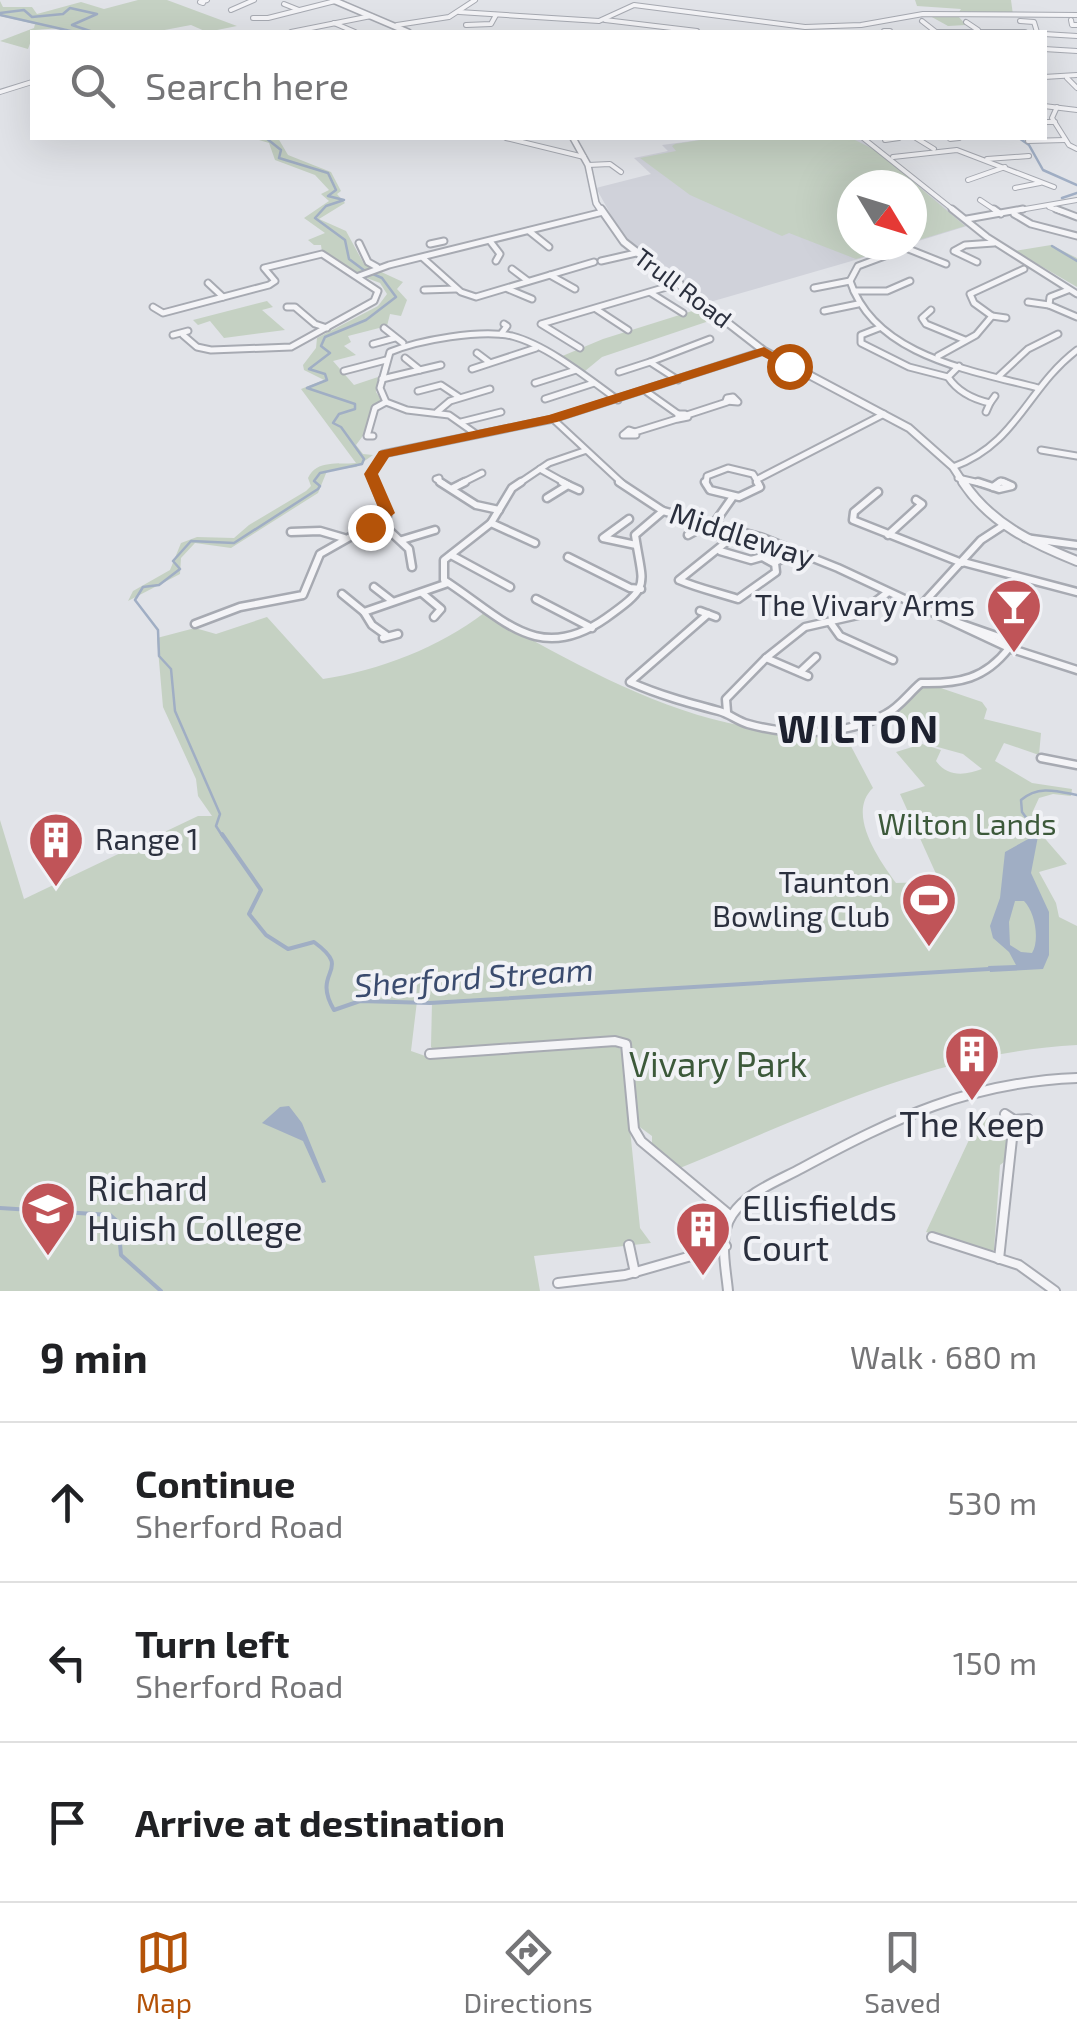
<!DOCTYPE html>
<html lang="en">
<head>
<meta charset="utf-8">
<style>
	:root { --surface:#fff; --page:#f6f6f6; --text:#202124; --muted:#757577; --line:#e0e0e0; --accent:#b45309 }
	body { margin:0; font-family:"Exo 2",sans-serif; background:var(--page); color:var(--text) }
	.compass { position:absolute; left:837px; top:170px; width:90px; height:90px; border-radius:50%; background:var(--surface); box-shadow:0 10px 40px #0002; rotate:128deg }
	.stop { position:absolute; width:30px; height:30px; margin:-22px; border:8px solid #b45309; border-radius:50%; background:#fff }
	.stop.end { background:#b45309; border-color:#fff; box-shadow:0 2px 10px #0008 }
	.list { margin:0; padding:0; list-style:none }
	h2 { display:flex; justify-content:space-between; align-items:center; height:130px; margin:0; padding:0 40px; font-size:42px }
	h2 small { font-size:32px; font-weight:400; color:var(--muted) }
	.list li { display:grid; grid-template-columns:65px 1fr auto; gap:30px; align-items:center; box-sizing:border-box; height:160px; padding:0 40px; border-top:2px solid var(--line) }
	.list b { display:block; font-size:38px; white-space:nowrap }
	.list p { margin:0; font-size:32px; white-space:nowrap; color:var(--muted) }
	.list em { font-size:32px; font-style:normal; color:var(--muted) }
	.icon { flex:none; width:55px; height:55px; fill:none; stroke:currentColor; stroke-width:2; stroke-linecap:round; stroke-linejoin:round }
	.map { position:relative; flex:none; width:1077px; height:1291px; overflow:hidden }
	.search { position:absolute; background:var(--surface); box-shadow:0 10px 40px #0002; left:30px; right:30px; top:30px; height:110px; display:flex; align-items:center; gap:25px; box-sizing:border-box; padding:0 35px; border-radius:0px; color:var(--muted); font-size:38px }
	.sheet { height:610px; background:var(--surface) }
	nav { display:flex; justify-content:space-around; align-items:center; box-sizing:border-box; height:140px; border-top:2px solid var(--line); background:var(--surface); font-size:28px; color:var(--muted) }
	nav a { display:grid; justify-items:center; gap:5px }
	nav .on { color:var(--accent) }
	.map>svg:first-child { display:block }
</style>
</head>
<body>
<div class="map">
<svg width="1077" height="1291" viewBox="0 0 1077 1291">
	<rect width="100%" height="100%" fill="#e1e3e8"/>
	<path fill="#d0d2da" d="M714,138H857L888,157L967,226L912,243V185H852V245H907L710,302L625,240L596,188L651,174L634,158L668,151L662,145Z"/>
	<g fill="#c5d1c3">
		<path d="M138,0H167L237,26L207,32L191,25L154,32H82L61,28L35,30L28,49L0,41L34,28L35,24L0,16V1L3,7H32L37,14L81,2L104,9Z"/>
		<path d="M915,0H1011L1013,15L958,16L966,25L948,26L930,16L956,17L961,9L917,6Z"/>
		<path d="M252,138H278L288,155L331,172L341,191L337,194L345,203L319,219L346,231L364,264L403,282L397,289L407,300L401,316L390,314L387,326L348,336L351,342L344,346L356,355L333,361L354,385L378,377L376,392L382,401L372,407L365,433L356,445L363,454L373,455L356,467L327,471L318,493L231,548L195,543L181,558L180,574L128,601L133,591L170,570L181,543L197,537L234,538L249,525L306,491L311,486L308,478C317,459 338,465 356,463L301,389L324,380L304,370L303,365L316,348L317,338L378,306L387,294L380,283L351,272L322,252L321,245H314L308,240L325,233L304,218L329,201L321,194L329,190L315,175L275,160L269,143Z"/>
		<path d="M714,138H851L877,151L965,226L912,242V185H852V245H903L856,259L789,233L782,236L690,195L640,158L676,151L672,146L675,144Z"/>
		<path d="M1051,245L1077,258V287L1015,251Z"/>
		<path d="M267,301L273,307L262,310L285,330L224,338L210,321L198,325L193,320Z"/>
		<path d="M705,307L718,318L602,357L585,371L560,357L603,339Z"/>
		<path d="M484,613C564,658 652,709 743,726C776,732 810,730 843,731L873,788C846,813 879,860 896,883L925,882L937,876L900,794L925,786L896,752L922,744L941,750L936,761C948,778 966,775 982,769L963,754L934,746L888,719L921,686L929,684L982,702L987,709L984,719L1041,733L1039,755L1004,743L995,761L1032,783L1072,789L1071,796L1053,794L1039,798L1033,811L1048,831L1041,834L1067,864L1039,872L1056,903L1059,917L1077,926V1045C937,1052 808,1116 680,1168L652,1147V1136L637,1125L629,1041L606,1038L434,1050L431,1047L432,1002L417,1001L411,1051L431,1058L614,1045L622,1050L640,1228L651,1243L534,1256L540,1291H0V820L24,899L198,816H212L198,796L196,779L163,707L157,638L195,628L216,634L267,617L323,679C378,671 440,647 484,613Z"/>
		<path d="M986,1116L1001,1139L1007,1137L1004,1162L1000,1165L994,1250L988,1252L926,1232L975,1127Z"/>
	</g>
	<g fill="#a0aec4" fill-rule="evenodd">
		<path d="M1032,831H1039L1031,873L1049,912V955L1043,969L990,972L988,966L1016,965L1009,952L993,938L990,926L1000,898L1005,852L1030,838ZM1015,901H1024C1035,912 1040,940 1032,953L1021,952L1010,945L1009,922Z"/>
		<path d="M289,1106L302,1123L326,1182L322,1183L303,1141L262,1123L280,1107Z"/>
	</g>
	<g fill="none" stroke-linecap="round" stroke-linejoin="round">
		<g stroke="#a0aec4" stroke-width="2.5">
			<path d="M0,13L24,10L32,17L63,14L70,8L97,14L72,25L93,32"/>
			<path d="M0,15L75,32"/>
			<path d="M266,138L281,150L279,158L328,173L336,190L328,196L344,200L326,206L315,218L345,240L349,259L365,271"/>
			<path d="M1019,138L1029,145L1043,170L1077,185"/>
			<path d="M1062,198L1077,193"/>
			<path d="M1052,246L1077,261"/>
			<path d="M1036,831L1022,812L1021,800C1038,785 1057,791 1077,795"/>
			<path d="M223,837L216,826L220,814L175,711L171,669L159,656L158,630L135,600L143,587L159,585L180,569L173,561L191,541L234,543L318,489L320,486L314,481L320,473L362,464L364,459L341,427L333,423L339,414L355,409V404L307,388L327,380L325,374L309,369L330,353L321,346L325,337L366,320L396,297L382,278L373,274"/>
		</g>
		<g stroke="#a0aec4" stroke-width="4">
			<path d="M222,834L261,890L249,914L266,935L288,949L314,942C355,972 310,969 334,1010L360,1001L430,1003L989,969"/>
			<path d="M0,1208L110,1215L118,1222L121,1255L161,1291"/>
		</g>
		<g stroke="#a7aab2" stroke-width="6">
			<g id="minor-far3">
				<path d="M203,3L200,2L207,0"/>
				<path d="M284,4L299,10"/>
				<path d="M231,10L254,0"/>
				<path d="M459,12L599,21L634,5L805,27L861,25L923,14L1077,15"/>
				<path d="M253,18H268L335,1"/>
				<path d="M605,20L697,31"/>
				<path d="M1071,20L1072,25H1077"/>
				<path d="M922,21L936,32"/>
				<path d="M1020,21L1034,22L1037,32"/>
				<path d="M966,22L978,30"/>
				<path d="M334,23L355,32"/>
				<path d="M397,25L449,17L475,0"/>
				<path d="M466,25L491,24L496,15"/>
				<path d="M884,31H890"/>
				<path d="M291,32L371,16"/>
				<path d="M935,32H1025"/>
				<path d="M1044,34L1077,36"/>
				<path d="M1044,49L1077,51"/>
				<path d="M1044,77L1077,75"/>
				<path d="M1067,78L1077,88"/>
				<path d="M0,92L32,82"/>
				<path d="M1044,106L1077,110"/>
				<path d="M1057,107L1052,118L1069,145L1077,149"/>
				<path d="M1044,122H1055"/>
				<path d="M506,138L584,157"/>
				<path d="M863,138L956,212"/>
				<path d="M916,138L934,149"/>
				<path d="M950,139L959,138"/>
				<path d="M885,140L899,138"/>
				<path d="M1028,141L1065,140"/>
				<path d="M893,157L957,150L1054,187"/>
				<path d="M987,159L1029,156"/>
				<path d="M588,165L610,164L621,172"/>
				<path d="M968,180L1005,167"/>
				<path d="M1015,188L1040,183"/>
				<path d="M980,200L998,212"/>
				<path d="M1049,207L1063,212"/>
				<path d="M1008,212L1077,200"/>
			</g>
		</g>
		<g stroke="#a7aab2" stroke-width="9">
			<g id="minor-far2">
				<path d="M952,209L987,237L1077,294"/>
				<path d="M994,209L1001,214"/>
				<path d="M1056,209L1077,217"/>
				<path d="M1014,214L1031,224L1077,236"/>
				<path d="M967,219L1023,209"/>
				<path d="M529,231L549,247"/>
				<path d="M490,241L500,254L496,261"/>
				<path d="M359,243L368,262L377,267"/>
				<path d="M430,244L444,241"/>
				<path d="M423,258L461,292L476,297L594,262"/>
				<path d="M601,261L636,253"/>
				<path d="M977,262L954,251L965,245L994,243"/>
				<path d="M946,264L906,248L858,266L850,281C875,356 970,370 1038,388"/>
				<path d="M512,269L528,281"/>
				<path d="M550,275L575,289"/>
				<path d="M359,276L389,265L603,212"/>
				<path d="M208,283L223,297"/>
				<path d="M814,288L850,281"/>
				<path d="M508,289L532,299"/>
				<path d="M424,290L456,289"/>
				<path d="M1068,290L1050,297L1049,305L1077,317"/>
				<path d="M854,291H887L910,281"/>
				<path d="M651,293L683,313"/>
				<path d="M1028,302L1049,305"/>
				<path d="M153,307L163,313L269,285L275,281L264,268L322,254L378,291L374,301L291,347L211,350L197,347L183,335"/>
				<path d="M287,307H295L315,324L327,328"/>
				<path d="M596,309L628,330"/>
				<path d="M931,310L922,318L926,324L965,340"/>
				<path d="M824,311L858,304"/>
				<path d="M992,316L974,303L970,294L1024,269"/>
				<path d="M384,328L403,343"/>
				<path d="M879,328L861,335V343L909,367L948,377"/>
				<path d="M501,334L507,326L504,324"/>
				<path d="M173,335L188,331"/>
				<path d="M373,344L395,338"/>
				<path d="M580,348L541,324L680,283"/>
				<path d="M477,353L489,362"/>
				<path d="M938,356L976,335L992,316L1006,318"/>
				<path d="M405,358L420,370"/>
				<path d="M959,366L948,377C958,392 972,399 990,403L995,396"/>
				<path d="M472,369L536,348"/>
				<path d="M344,371L386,360"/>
				<path d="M619,372L650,362"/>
				<path d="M998,377L1028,349L1058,334"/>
				<path d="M382,379L441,365"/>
				<path d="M678,380L650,362L710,339"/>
				<path d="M535,383L576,370"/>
				<path d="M418,391L441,385L459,397"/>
				<path d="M647,392L678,414"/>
				<path d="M733,397L738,402L726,401L727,398Z"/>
				<path d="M545,399L594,383"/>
				<path d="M437,412L450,401L490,389"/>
				<path d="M986,412L990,403"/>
				<path d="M678,414H685L688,417L678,419Z"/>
				<path d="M687,415L727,402"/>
				<path d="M553,419L623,484"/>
				<path d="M461,422L501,412"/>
				<path d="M629,430L635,432L636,435H623Z"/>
				<path d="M635,432L677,419"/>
				<path d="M476,434L449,415L407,410L386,402L380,388L390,352C419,340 481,329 512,336C547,345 589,379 618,400"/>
				<path d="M373,436H367L375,408L386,402"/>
				<path d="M1041,450L1077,456"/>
				<path d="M953,467C1017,444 1027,388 1077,350"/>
				<path d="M540,469L567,484"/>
				<path d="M439,478L436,479L444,484"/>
				<path d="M958,478L984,484"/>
				<path d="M758,479L884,414"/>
				<path d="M375,484L371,474L383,454L553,419L764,351"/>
				<path d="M460,484L482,473"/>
				<path d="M518,484L549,463L584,451"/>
				<path d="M706,484L707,476L728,468L753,474L759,484"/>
				<path d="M997,484L1001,481L1008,484"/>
			</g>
		</g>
		<g stroke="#a7aab2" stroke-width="11">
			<g id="minor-far1">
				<path d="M440,482L476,505L499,510"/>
				<path d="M521,482L512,488L491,523L444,560V580C503,618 538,666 606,618C652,585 643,588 635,535L663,511"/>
				<path d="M619,482L663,511L763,538L838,568L1009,648L1077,670"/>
				<path d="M705,482L710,490L739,497L760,487L757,482"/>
				<path d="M978,482L999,489L1012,486L1003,482"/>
				<path d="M568,485L579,490"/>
				<path d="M993,487L1000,482"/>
				<path d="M453,488L465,482"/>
				<path d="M878,492L854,512L853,520L962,563"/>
				<path d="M547,498L568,485L562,482"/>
				<path d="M629,519L603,538L636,545"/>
				<path d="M380,522L409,549L412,567"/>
				<path d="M491,523L535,543"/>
				<path d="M713,525L732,498"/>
				<path d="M740,531L679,580C700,589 717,592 738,599L776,572L775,563"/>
				<path d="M291,532L320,531L344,538"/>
				<path d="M688,535L699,529L728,539"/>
				<path d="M888,535L922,504L916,500"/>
				<path d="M1025,538L1077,545"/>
				<path d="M402,540L435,530"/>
				<path d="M720,551L751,560L776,553L782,559L773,563L764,558"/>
				<path d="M451,555L510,587"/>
				<path d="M568,557L630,588L641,589"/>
				<path d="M963,562L1077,592"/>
				<path d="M374,587L392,601"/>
				<path d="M422,593L441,609L434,617"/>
				<path d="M342,594L364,612"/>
				<path d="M536,599L592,628"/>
				<path d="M918,609L981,540L1004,525"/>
				<path d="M700,611L716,617"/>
				<path d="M708,614L630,682C659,695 689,703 719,711C730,714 737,721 748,724C791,736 846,736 886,714C900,707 909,693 921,683C959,684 985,679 1009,648"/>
				<path d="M830,622L840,636L893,660"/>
				<path d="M956,622L999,637L1006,645"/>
				<path d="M195,624L240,607L303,595L320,554L387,516L374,482"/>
				<path d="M386,635L372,625L364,612L448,583"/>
				<path d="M383,638L398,634"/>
				<path d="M766,658L808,676"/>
				<path d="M800,672L816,657"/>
				<path d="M727,712L726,699L766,658L805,627L858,615L887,593"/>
				<path d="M1041,758L1077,765"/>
			</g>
		</g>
		<g stroke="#a7aab2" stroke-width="12">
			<g id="minor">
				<path d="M430,1054L615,1041L626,1044L634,1129L641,1141L731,1216"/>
				<path d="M1005,1114L1014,1120L1028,1119"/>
				<path d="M932,1237L1019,1265L1055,1291"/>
				<path d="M629,1245L635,1273"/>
				<path d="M999,1259L1014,1120"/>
				<path d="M558,1283L625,1275L726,1246"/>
				<path d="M728,1291C726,1268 718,1236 732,1215C747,1192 778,1181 802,1168C895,1118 970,1082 1077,1078"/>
			</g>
		</g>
		<g stroke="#a7aab2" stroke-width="8">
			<g id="tertiary-far2">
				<path d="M333,0L408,32"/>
				<path d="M573,138L588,165L596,203L602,212"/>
			</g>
		</g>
		<g stroke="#a7aab2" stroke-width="10">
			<path id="tertiary-far1" d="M601,209L624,242L764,351L909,428L953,467L964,484"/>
		</g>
		<g stroke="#a7aab2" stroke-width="12">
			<path id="tertiary" d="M963,482C990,523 1032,543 1077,561"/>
		</g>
		<use href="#minor-far3" stroke="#f4f4f7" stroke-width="4"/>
		<use href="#minor-far2" stroke="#f4f4f7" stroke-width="5"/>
		<use href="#minor-far1" stroke="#f4f4f7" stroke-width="6"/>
		<use href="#minor" stroke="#f4f4f7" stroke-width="8"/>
		<use href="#tertiary-far2" stroke="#f4f4f7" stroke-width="5"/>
		<use href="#tertiary-far1" stroke="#f4f4f7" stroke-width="6"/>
		<use href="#tertiary" stroke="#f4f4f7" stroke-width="8"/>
	</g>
	<path fill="#b45309" d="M764,347L796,366L785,368L762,356L557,422L389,457L378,474L395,513L375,530L363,527L380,512L364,474L379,451L549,415Z"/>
	<defs>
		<g id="bar-pin" transform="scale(2.875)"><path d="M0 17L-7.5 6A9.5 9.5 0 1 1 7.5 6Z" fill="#c05458" stroke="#f1f2f6"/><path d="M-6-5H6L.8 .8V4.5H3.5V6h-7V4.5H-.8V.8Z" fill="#fff"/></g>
		<g id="building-pin" transform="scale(2.875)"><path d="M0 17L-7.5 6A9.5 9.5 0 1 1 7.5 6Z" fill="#c05458" stroke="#f1f2f6"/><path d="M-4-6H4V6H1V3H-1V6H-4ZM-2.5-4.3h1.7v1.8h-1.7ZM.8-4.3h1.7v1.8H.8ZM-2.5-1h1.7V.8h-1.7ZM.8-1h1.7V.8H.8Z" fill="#fff"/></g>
		<g id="stadium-pin" transform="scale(2.875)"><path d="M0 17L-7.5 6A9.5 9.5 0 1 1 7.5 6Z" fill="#c05458" stroke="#f1f2f6"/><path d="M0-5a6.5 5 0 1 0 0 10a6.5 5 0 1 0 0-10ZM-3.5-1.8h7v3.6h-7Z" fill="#fff"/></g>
		<g id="university-pin" transform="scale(2.875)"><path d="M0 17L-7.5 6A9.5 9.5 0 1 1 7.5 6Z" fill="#c05458" stroke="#f1f2f6"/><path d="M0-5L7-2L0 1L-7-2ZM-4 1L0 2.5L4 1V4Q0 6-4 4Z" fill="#fff"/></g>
	</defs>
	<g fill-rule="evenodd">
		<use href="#bar-pin" x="1014" y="606"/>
		<use href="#building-pin" x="56" y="840"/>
		<use href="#stadium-pin" x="929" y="900"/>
		<use href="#building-pin" x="972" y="1054"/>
		<use href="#university-pin" x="48" y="1209"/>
		<use href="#building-pin" x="703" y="1229"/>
	</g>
	<g text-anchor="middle" stroke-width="8" stroke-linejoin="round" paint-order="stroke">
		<g font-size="25" fill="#2b303e" stroke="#f1f2f6">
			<text transform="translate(683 288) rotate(37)" y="9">Trull Road</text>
		</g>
		<g font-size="30" fill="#2b303e" stroke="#f1f2f6">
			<text transform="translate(742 536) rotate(18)" y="10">Middleway</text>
		</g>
		<g font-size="30" fill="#2b303e" stroke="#f1f2f6" text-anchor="end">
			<text x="975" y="616">The Vivary Arms</text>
			<text x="95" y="850" text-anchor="start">Range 1</text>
			<text x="890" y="893">Taunton<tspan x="890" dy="34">Bowling Club</tspan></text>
		</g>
		<g font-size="30" fill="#3c593a" stroke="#f1f2f6">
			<text x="967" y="835">Wilton Lands</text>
		</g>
		<g font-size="32" font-style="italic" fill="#3a4b6e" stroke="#f1f2f6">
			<text transform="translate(474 978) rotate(-4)" y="11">Sherford Stream</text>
		</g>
		<g font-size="35" fill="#3c593a" stroke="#f1f2f6">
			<text x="718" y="1077">Vivary Park</text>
		</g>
		<g font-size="35" fill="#2b303e" stroke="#f1f2f6" text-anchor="start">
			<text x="972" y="1137" text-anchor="middle">The Keep</text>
			<text x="87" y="1201">Richard<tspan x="87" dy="40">Huish College</tspan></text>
			<text x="742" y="1221">Ellisfields<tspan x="742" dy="40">Court</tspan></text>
		</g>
		<g font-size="40" font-weight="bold" letter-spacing="2.5" fill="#1d212f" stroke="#f1f2f6">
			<text x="859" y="743">WILTON</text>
		</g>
	</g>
</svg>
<svg class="compass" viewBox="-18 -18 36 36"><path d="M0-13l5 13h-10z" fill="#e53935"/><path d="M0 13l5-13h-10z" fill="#757577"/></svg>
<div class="stop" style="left:789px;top:366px"></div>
<div class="stop end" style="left:370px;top:527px"></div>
<div class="search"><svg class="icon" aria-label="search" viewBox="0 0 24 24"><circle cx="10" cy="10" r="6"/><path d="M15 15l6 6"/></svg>Search here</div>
</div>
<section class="sheet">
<h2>9 min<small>Walk · 680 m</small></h2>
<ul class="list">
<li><svg class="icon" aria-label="ahead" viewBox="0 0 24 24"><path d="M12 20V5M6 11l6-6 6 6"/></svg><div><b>Continue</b><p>Sherford Road</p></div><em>530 m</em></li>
<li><svg class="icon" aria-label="left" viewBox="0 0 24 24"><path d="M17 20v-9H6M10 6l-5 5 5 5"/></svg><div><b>Turn left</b><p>Sherford Road</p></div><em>150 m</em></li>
<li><svg class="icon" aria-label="arrive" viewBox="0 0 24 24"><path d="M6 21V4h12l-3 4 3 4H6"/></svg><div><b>Arrive at destination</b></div></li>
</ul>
</section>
<nav>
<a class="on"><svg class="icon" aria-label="map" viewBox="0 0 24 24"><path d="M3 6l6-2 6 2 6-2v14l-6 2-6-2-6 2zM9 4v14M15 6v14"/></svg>Map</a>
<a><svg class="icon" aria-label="directions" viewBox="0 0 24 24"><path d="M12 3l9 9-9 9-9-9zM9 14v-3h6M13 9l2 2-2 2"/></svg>Directions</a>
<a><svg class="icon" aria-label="saved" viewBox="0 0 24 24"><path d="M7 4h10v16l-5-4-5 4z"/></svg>Saved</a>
</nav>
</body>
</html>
